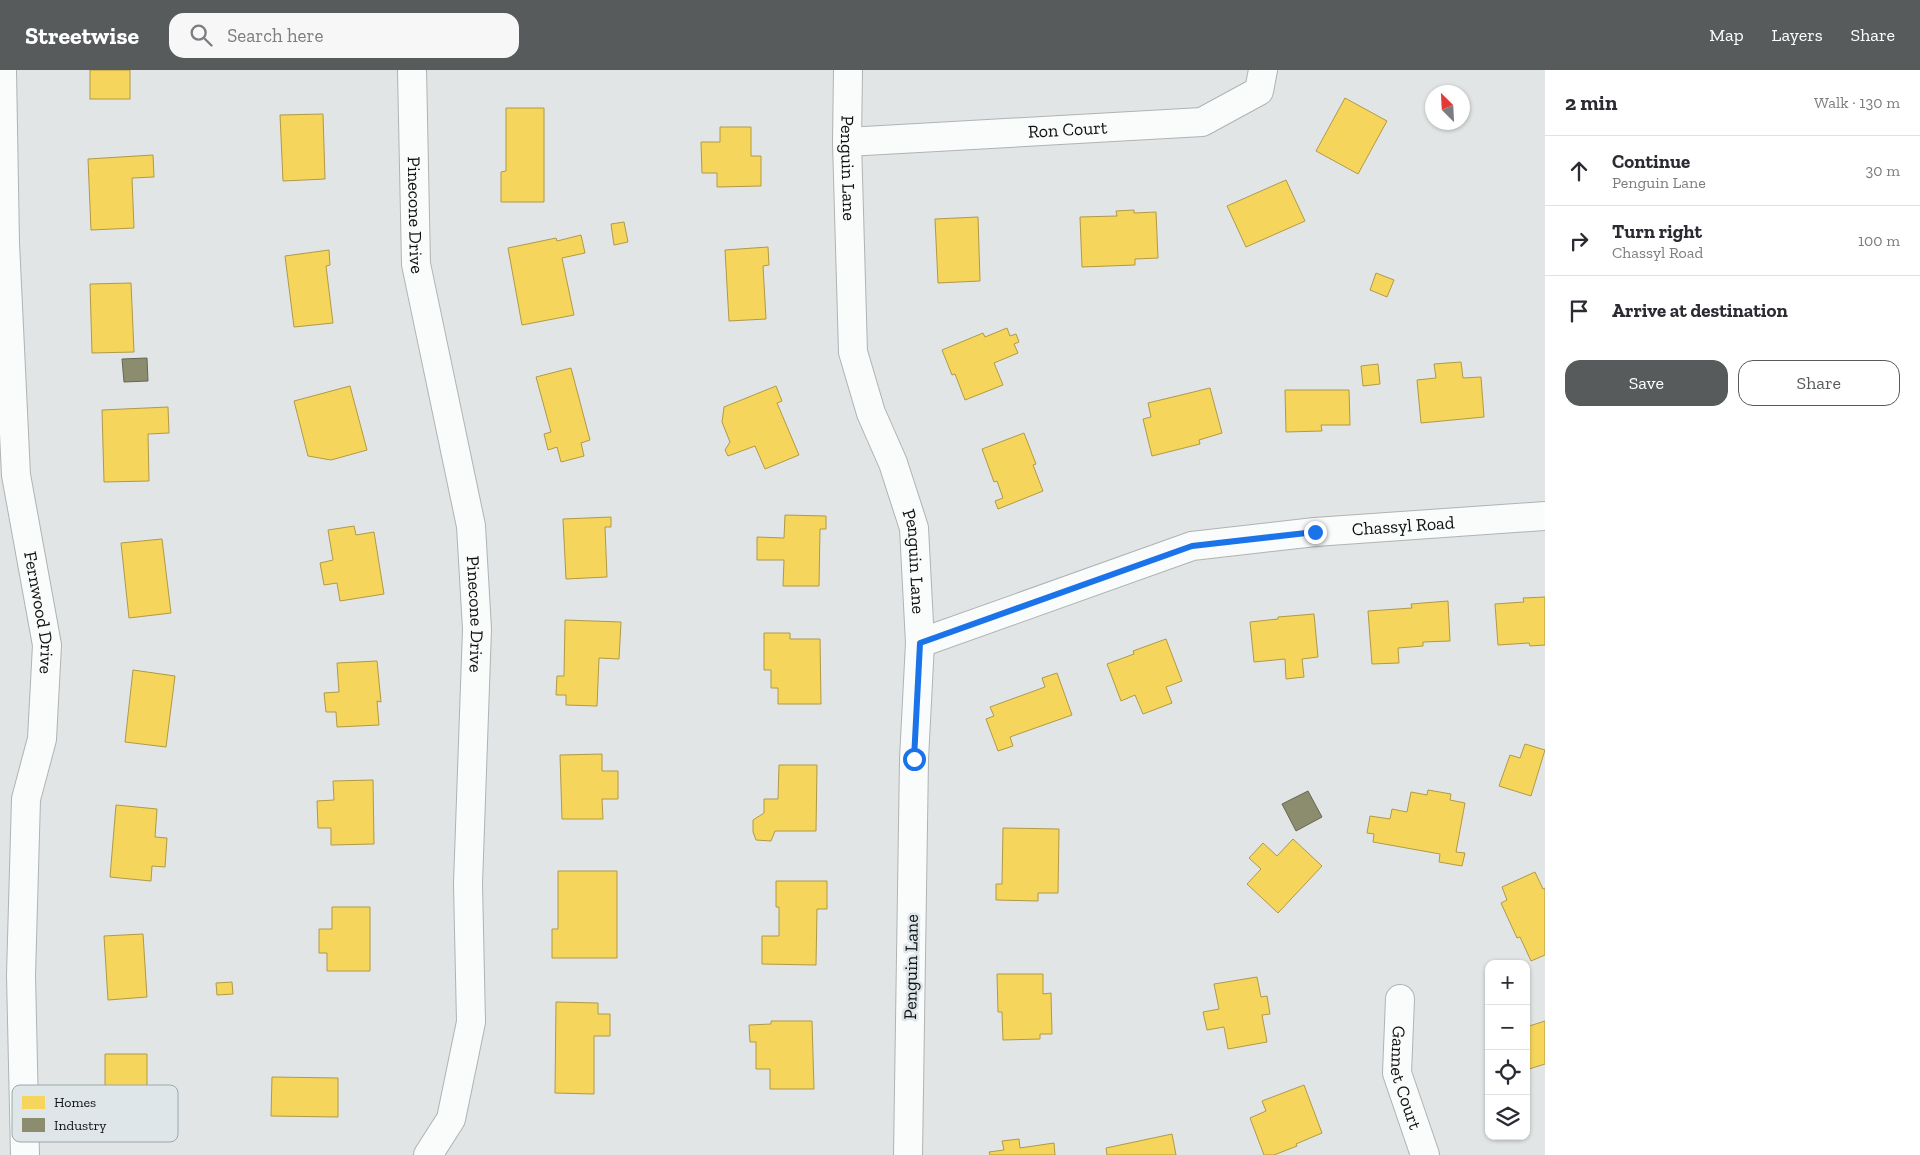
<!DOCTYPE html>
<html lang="en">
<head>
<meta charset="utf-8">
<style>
	:root { --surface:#fff; --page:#f7f7f7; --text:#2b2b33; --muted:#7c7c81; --line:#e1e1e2; --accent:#585b5c }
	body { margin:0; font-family:"Zilla Slab",serif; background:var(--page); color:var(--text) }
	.controls { position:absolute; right:15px; bottom:15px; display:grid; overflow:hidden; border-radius:10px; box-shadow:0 1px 4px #0004 }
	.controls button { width:45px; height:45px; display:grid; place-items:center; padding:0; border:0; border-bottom:1px solid var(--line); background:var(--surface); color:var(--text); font:25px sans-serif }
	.compass { position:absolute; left:1425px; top:15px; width:45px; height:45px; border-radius:50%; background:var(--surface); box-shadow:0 1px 4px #0004; rotate:336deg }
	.stop { position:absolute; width:15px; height:15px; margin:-11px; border:4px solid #1a73e8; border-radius:50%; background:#fff }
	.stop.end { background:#1a73e8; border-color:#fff; box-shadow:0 1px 5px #0008 }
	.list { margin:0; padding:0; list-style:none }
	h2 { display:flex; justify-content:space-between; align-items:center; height:65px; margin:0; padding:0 20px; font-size:21px }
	h2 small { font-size:16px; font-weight:400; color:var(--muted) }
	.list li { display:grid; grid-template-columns:32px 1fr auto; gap:15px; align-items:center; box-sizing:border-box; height:70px; padding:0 20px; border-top:1px solid var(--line) }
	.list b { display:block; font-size:19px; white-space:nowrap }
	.list p { margin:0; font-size:16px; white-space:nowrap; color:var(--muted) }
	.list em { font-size:16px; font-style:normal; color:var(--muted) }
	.actions { display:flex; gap:10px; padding:15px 20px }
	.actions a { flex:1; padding:11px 0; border:1px solid var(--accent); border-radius:15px; text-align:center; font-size:18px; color:var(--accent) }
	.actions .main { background:var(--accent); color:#fff }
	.icon { flex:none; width:28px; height:28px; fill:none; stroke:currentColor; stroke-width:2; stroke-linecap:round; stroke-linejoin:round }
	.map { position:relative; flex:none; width:1545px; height:1085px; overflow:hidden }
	header { display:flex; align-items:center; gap:30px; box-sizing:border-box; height:70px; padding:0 25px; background:var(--accent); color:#fff }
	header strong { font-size:24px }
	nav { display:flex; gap:28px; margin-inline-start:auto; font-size:18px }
	.search { width:350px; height:45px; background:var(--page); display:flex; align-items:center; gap:12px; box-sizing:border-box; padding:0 18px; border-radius:15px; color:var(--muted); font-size:19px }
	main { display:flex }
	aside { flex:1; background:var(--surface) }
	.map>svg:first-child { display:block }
</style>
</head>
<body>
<header>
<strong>Streetwise</strong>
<div class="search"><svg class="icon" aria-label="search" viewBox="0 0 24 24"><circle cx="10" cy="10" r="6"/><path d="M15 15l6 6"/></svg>Search here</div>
<nav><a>Map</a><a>Layers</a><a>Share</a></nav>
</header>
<main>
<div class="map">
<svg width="1545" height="1085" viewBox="0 0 1545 1085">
	<rect width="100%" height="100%" fill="#e1e5e6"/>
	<g fill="#f6d55c" stroke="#b09a46">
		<rect x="90" y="0" width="40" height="29"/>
		<path d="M1345,28L1387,51L1358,104L1316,81Z"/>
		<path d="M506,38H544V132H501V102L506,101Z"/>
		<path d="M323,44L325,109L283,111L280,45Z"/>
		<path d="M720,57H751V86H761V116L717,117V103H702L701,72H720Z"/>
		<path d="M153,85L154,107L132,108L134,158L91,160L88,89Z"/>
		<path d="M1286,110L1305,151L1246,177L1227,136Z"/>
		<path d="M1134,140V143L1156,142L1158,188L1135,189V195L1082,197L1080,147L1117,146L1116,141Z"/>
		<path d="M978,147L980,211L938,213L935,149Z"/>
		<path d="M624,152L628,172L614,175L611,154Z"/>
		<path d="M581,165L585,183L562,188L574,245L522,255L508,178L556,168L557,171Z"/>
		<path d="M768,177L769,195L763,196L766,249L729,251L725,180Z"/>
		<path d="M329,180L330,195L326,196L333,253L294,257L285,186Z"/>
		<path d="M1376,203L1394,210L1387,227L1370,220Z"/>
		<path d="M131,213L134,282L92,283L90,214Z"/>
		<path d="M1007,258L1010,266L1016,264L1019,272L1014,274L1018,283L994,293L1003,315L965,330L955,304L952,305L942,280L983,263L985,267Z"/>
		<path d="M1461,292L1463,308L1481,307L1484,347L1421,353L1417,310L1436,308L1434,294Z"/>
		<path d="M1378,294L1380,314L1363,316L1361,296Z"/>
		<path d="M571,298L590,370L581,373L584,386L561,392L557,377L548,380L544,364L551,362L536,307Z"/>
		<path d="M350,316L367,380L331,390L308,386L294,331Z"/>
		<path d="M776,316L782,331L777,333L799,385L765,399L755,376L728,386L725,380L730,372L722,352L724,337Z"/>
		<path d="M1210,318L1222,363L1199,370L1200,374L1152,386L1143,349L1151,347L1148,333Z"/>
		<path d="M1285,320H1349L1350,355H1321L1322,361L1286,362Z"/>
		<path d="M168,337L169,363L148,364L149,411L104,412L102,340Z"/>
		<path d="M1024,363L1036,394L1033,395L1043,421L998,439L995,431L1003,428L997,411L994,412L982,379Z"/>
		<path d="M785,445L826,446V459H820L819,516H783L784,490H757V467L784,468Z"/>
		<path d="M611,447V457H605L607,507L566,509L563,449Z"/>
		<path d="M354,456L356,465L374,462L384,524L340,531L337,513L324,515L320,493L333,490L328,460Z"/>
		<path d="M162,469L171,543L129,548L121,473Z"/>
		<path d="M1545,527V575L1530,576L1529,573L1498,575L1495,534L1524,532L1523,528Z"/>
		<path d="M1448,531L1450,571L1423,572V576L1398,578L1399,593L1372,594L1368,541L1412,538L1411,534Z"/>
		<path d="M1314,544L1318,587L1302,589L1304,607L1286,609L1285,589L1254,592L1250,552L1278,549V547Z"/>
		<path d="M565,550L621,552L619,589L599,588L597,636L566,635V625H556L557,606H564Z"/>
		<path d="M764,563H790V569H820L821,634H778V618H771V600H764Z"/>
		<path d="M1166,569L1182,611L1166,617L1172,633L1143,644L1135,625L1121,631L1107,594L1134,584L1133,581Z"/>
		<path d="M377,591L381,632L377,631L379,655L337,657L336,642H326L324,623L339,622L337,593Z"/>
		<path d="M133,600L175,606L166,677L125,672Z"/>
		<path d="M1057,603L1072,645L1010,667L1013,676L998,681L986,649L994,646L990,637L1045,617L1042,608Z"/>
		<path d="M1525,674L1545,680L1531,726L1499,716L1510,685L1520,688Z"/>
		<path d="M602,684V701H618V729H602L603,749H562L560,685Z"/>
		<path d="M779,695H817L816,761H775L771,771L756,770L753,762V750L764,743V729H778Z"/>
		<path d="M373,710L374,774L331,775V758H318L317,731L334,730L333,711Z"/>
		<path d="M1428,720L1451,724L1450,730L1465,733L1456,782L1465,783L1462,796L1439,792L1440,784L1373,772L1374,764L1367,763L1370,746L1390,749L1392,739L1407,742L1411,722L1427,725Z"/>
		<path d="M116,735L157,739L155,767L167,768L165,797L152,796L151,811L110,807Z"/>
		<path d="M1003,758L1059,759L1058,823H1038V831L996,830V814H1002Z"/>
		<path d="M1293,769L1322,796L1278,843L1247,814L1261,799L1249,788L1263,773L1277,786Z"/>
		<path d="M558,801H617V888H552V859H558Z"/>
		<path d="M1535,802L1543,819L1545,818V885L1531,891L1520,867L1517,868L1501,833L1507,830L1502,817Z"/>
		<path d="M776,811H827V839H817L816,895L762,894V866H779V837H776Z"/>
		<path d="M332,837H370V901H327V883H319V859H332Z"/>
		<path d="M143,864L147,927L108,930L104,866Z"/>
		<path d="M997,904H1043V924L1051,923L1052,964H1040V969L1003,970L1002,942H998Z"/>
		<path d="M1257,907L1261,927L1267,926L1270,944L1262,945L1267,972L1228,979L1224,957L1207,960L1203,942L1219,939L1214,914Z"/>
		<path d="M232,912L233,924L217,925L216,913Z"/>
		<path d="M556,932L598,933V944H610V966H594V1024L555,1023Z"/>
		<path d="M771,951H812L814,1019H770V999H756V972H750L749,955L771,954Z"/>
		<path d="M1545,951V994L1526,1000V957Z"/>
		<path d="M105,984H147V1053L105,1052Z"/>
		<path d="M272,1007L338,1008V1047L271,1046Z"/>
		<path d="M1304,1015L1322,1063L1296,1074L1297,1076L1274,1085H1264L1250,1048L1266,1041L1262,1031Z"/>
		<path d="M1172,1064L1176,1085H1107L1106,1078Z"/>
		<path d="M1019,1069L1020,1078L1054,1073L1055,1085H990L989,1082L1004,1080L1002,1071Z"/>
	</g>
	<g fill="#8c8c6e" stroke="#666752">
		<path d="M147,288L148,311L124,312L122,289Z"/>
		<path d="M1308,721L1322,747L1296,761L1282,734Z"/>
	</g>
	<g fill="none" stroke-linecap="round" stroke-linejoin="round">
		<g stroke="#b0b3b4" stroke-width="30">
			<g id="minor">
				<path id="s1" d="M2,0L5,173L16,405L47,575L42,669L26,729L21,905L25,1085"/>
				<path id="s2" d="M412,0L416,194L471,456L477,559L468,814L471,952L451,1049L428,1085"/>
				<path id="s3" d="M848,0L847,72L853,282L871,343L893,393L914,458L920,573L914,689L908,1085"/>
				<path id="s4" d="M847,72L1202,52L1259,21L1263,0"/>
				<path id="s5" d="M920,573L1192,476L1315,462L1545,446"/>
				<path id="s6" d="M1400,929L1397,1003L1425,1085"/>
			</g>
		</g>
		<use href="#minor" stroke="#fafbfb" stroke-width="28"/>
	</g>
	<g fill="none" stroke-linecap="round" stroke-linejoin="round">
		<path stroke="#1a73e8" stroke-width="6" d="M914,689L920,573L1192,476L1315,462"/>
	</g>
	<g text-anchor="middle" stroke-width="5" stroke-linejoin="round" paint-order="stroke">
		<g font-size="18" fill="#0e1112" stroke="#dee6e9">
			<text dy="6" stroke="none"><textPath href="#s4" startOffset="221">Ron Court</textPath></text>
			<text dy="6" stroke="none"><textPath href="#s3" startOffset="98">Penguin Lane</textPath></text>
			<text dy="6" stroke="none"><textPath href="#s2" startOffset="145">Pinecone Drive</textPath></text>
			<text dy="6" stroke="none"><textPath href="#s5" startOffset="501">Chassyl Road</textPath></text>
			<text dy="6" stroke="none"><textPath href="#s3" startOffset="502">Penguin Lane</textPath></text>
			<text dy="6" stroke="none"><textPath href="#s1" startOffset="545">Fernwood Drive</textPath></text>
			<text dy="6" stroke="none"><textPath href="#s2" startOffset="550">Pinecone Drive</textPath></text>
			<text transform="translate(911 897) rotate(-89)" y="6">Penguin Lane</text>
			<text dy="6" stroke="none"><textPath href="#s6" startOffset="80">Gannet Court</textPath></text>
		</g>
	</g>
	<rect x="12" y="1015" width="166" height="57" rx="8" fill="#dee6e9" stroke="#a0a6a8" stroke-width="1"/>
	<rect x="22" y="1026" width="23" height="13" fill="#f6d55c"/>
	<rect x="22" y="1048" width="23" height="14" fill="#8c8c6e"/>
	<g font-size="14" fill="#0e1112">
		<text x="54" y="1037">Homes</text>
		<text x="54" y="1060">Industry</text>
	</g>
</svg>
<div class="controls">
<button>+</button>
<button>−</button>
<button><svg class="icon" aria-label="locate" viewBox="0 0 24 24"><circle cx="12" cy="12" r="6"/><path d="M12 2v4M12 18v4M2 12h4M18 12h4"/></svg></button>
<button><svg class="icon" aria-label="layers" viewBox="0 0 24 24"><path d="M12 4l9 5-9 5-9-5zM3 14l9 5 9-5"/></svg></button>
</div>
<svg class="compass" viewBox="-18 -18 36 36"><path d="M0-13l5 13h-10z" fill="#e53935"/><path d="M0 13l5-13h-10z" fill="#7c7c81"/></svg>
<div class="stop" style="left:914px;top:689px"></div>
<div class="stop end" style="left:1315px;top:462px"></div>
</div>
<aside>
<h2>2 min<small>Walk · 130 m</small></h2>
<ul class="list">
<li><svg class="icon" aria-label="ahead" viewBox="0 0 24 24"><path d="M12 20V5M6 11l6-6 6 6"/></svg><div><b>Continue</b><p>Penguin Lane</p></div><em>30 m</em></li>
<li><svg class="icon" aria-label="right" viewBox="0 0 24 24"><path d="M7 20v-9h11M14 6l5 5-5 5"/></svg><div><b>Turn right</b><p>Chassyl Road</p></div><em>100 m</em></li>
<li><svg class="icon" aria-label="arrive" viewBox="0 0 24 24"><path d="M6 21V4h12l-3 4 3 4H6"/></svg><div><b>Arrive at destination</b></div></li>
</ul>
<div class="actions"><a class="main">Save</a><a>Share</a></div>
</aside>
</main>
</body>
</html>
